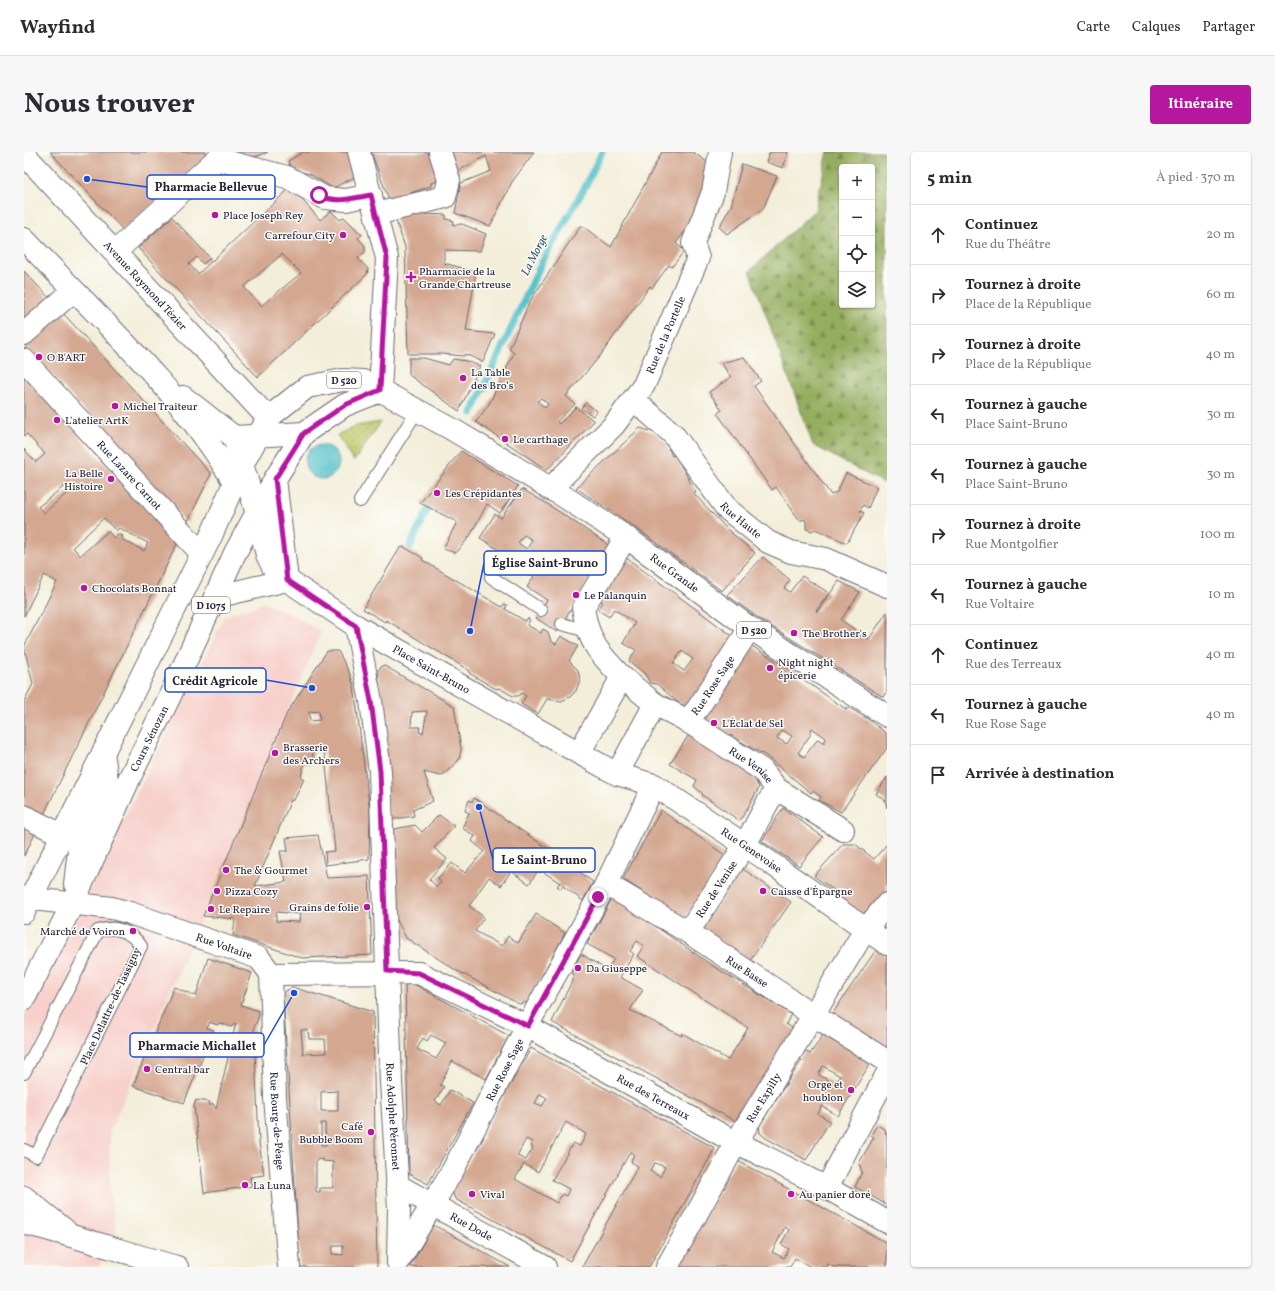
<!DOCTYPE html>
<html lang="fr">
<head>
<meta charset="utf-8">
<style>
	:root { --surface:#fff; --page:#f7f7f7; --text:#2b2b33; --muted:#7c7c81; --line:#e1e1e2; --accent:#b5179e }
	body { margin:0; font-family:Vollkorn,serif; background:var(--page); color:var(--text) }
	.controls { position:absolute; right:12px; top:12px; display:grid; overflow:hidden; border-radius:4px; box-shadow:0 1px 3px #0004 }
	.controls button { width:36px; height:36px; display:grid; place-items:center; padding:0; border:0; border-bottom:1px solid var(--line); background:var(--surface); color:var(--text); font:20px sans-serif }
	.stop { position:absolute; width:12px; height:12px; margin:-9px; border:3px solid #b5179e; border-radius:50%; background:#fff }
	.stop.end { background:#b5179e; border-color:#fff; box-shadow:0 1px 4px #0008 }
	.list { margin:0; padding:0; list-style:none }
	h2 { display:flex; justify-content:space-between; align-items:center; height:52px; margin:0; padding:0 16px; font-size:17px }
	h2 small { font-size:13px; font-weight:400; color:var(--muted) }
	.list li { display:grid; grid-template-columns:26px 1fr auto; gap:12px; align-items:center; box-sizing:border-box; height:60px; padding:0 16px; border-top:1px solid var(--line) }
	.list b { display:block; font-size:15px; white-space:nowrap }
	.list p { margin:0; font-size:13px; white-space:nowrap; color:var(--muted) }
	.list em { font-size:13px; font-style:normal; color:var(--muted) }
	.icon { flex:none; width:22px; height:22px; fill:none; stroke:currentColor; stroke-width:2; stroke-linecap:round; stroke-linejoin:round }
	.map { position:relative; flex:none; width:863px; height:1115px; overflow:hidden; border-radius:4px }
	header { display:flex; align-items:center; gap:24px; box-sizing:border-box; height:56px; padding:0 20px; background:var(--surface); border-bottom:1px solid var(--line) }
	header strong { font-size:19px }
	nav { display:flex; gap:22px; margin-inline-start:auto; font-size:14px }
	.intro { display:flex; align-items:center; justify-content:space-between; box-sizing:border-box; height:96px; padding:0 24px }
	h1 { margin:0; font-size:28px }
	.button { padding:10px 18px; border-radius:4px; background:var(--accent); color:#fff; font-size:14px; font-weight:700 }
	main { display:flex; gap:24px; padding:0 24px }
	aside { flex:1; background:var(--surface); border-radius:4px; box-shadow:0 1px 3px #0004 }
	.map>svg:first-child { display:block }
</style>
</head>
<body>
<header>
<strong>Wayfind</strong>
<nav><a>Carte</a><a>Calques</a><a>Partager</a></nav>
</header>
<div class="intro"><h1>Nous trouver</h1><a class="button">Itinéraire</a></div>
<main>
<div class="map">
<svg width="863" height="1115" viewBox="0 0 863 1115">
	<defs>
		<pattern id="grass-dots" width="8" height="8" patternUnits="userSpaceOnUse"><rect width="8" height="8" fill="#bcc96a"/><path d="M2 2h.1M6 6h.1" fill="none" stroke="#a1ac5d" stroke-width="1.8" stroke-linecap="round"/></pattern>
		<pattern id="forest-firs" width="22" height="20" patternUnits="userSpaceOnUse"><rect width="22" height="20" fill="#95ad5e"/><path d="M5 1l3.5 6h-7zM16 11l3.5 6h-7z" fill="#798c4f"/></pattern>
	</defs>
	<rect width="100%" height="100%" fill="#fdfcf7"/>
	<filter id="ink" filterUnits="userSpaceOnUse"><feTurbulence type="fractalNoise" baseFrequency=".025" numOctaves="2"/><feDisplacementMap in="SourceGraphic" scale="8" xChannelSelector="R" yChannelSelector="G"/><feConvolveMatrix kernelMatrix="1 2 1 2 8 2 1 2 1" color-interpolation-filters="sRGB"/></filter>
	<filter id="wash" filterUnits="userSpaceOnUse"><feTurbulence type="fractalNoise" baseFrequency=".012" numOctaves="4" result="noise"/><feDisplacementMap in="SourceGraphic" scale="16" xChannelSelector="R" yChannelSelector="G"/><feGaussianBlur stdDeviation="0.9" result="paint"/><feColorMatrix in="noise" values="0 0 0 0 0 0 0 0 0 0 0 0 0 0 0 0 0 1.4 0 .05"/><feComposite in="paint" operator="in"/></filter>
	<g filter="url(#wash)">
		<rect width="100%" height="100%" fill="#f3eed9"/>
		<path fill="#f7d0cb" d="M240,451L267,462L297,480L114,916L86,978V1043L93,1084L75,1115H0V865L50,773L81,705L201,464Z"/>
		<path fill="url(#grass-dots)" stroke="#6f7652" d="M357,270L330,309L313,283L330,274Z"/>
		<path fill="url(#forest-firs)" stroke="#5c684c" fill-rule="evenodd" d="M804,0H863V327L859,331L789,293L726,119L791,58ZM818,15H848V153H818Z"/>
		<circle fill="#54c1cb" stroke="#3b7283" cx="298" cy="310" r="17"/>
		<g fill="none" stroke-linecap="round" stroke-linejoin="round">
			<g stroke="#54c1cb" stroke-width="7">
				<path d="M448,261L518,110L561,35L578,0"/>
				<path d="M386,395L404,357"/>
			</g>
		</g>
		<g id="blocks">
			<g fill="#d4a791" fill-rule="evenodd">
				<path d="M26,0H183L185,3L99,78Z"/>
				<path d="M205,0H244L228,6Z"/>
				<path d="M279,0H324L332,20L331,25L309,36L286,22L268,18L264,9Z"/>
				<path d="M347,0H411L419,27L407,31V34L365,48Z"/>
				<path d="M424,0H510L488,30L466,74L431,61L437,31L467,19L462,4L432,20Z"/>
				<path d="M638,0H669L687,13L671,76L665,74L652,91L660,99L648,115L645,113L628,136L626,134L576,204L542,244L551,252L533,269L535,272L552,255L570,269L523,318L452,270L465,252L490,201L485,197L506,149L557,73L587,95ZM517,246L524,252L521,256L513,249Z"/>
				<path d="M746,0H764L759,16L742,10Z"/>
				<path d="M718,12L753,24L739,57L703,82L695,75L707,54Z"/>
				<path d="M267,35L296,68L307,59L316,68L320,65L338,83L334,86L341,94V100L334,106L344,117L343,122L234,225L114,96L148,65L186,106L179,112L173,105L165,112L174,122ZM258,102L277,121L237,154L220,135Z"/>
				<path d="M397,56L399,62L422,63V67L430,69L429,73L438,72L462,82L456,99L420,98V111L452,120L442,179L471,182L459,210L441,202L440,204L418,202H384L381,95L369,60Z"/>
				<path d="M0,119L26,147L0,169Z"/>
				<path d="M37,159L187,322L163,371L0,192Z"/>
				<path d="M720,205L737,229L730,234L807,343L813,340L822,321L853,335L844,356L839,353L836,359L840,361L823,391L791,377L788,379L782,377V370L780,367L776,369L752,335L748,338L693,261L698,258L685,240L707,225L697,211Z"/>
				<path d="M385,206H400L425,213L429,207L442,209L456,214L435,259L385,223Z"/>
				<path d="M0,223L153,392L17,668L0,659V549L9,532L0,495L33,430L20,423L0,464V297L12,310L21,302L3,282L0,284ZM44,331L49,336L20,361L14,355ZM80,366L92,379L95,376L124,391L120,399L97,387L98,384L93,382L90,386L84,379L56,404L49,395Z"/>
				<path d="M562,251L573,259L569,264L557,256Z"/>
				<path d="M616,276L632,281L642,291L648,304L651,303L672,340L669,341L704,378L731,401L698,439L611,375L552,336Z"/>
				<path d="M437,299L494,334L476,361L463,352L446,384L432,401L419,397L433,370L396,351Z"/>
				<path d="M498,337L522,351L586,394L533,480L512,466L523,448L503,435L510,425L485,410L488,406L456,386L471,362L477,366ZM500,383L508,388L503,397L494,391Z"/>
				<path d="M380,395L399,406L398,408L478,455L480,452L483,453L481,457L501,469L504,466L506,468L503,473L517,481L519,477L524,480L527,489L532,492L537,484L554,494L545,509L554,518L556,528L552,539L546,545L537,549L523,547L514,562L497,552L502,544L498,541L494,544H489L475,536L472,537L445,521L446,519L362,468L361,470L339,457L376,396Z"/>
				<path d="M601,405L714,488L665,560L633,532L626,531L621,522L605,509L612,498L599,491L611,471L590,457L585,465L574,458L579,450L574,447ZM658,499L669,507L660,519L649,511Z"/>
				<path d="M739,405L766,428L760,436L766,440L778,424L805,441L792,459L793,460L815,429L836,440L817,468L845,487L863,460V539L859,545L736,467L703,443Z"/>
				<path d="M721,490L759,513L807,547L822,557L824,555L844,567L863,582V596L817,660L795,648L797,645L789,639L787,641L742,604L676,566ZM788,576L802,586L800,591L794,587L780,605L774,601L787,582L785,581ZM758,578L768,584L763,592L753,586Z"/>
				<path d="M303,499H314L325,520L330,534L346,661L345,707L302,713L301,700L311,699L301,605L300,599L289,600L288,612L280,611L277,625L280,627L270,648H267L231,734L262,730L256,699H264L262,686L294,683L303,726L345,724L348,803L278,806L209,783L211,767L179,764L263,561ZM295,559L296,568L286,569L285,560ZM252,760L276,762L275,770L252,769Z"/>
				<path d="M359,513L430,554L437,597L435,608L420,622L416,624L400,620L409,649L389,658L390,664L365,668L354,518ZM403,559L399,581L395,580L396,575H387L388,560Z"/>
				<path d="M666,581L730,624L735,636L716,669L678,643L679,642L670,634L673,628L646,612Z"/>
				<path d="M863,625V656L861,648L852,642Z"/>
				<path d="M450,646L532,702L569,730L559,749L539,734L537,737L533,734L536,731L518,719L516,721L514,719L505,732L487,719L477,734L465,725L445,754L460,765L451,779L478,794L484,784L494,791L512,762L541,781L504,850L495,852L430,817L382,786L367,756L365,678L391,673L398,680L415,663L430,674L410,696L423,707L405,727L413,735L417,730L414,726L428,711L441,721L460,699L448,689L451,684L438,676L445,661L441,659L445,648L448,650Z"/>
				<path d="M759,656L799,685L775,714L738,689Z"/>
				<path d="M637,658L702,704L660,767L599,727Z"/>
				<path d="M0,676L11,682L0,704Z"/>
				<path d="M819,692H831L850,707L863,692V746L845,767L816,745L818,744L790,724Z"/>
				<path d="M719,717L767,750L725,810L677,776Z"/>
				<path d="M589,745L689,814L767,862L762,872L772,878L711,969L528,870L551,823L547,821L557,802L583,818L590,807L563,792ZM613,789L620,794L613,804L724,876L704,908L658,881V884L606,858L619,838L596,825L610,802L606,799Z"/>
				<path d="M854,795L863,803V899L837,886L841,882L808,862Z"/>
				<path d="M184,806L228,821L217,853L235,859L234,867L230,875L235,990L240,1023L226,1025L228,1034L180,1041L170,954L172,948L186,950L185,954L189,952L192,957L212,871L207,875L196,871L193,873L186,870L183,876L190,878L160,951L109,934L150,835L172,844Z"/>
				<path d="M384,829L485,884L462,927L428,909L416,933L420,935L411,949L417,953L426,938L449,951L404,1032L385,1022L381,831ZM407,883L422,891L412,907L393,897L399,886L403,889Z"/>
				<path d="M268,835L349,860L353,1115H276L259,841ZM277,878H284L285,887H301L302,901L279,902ZM314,939V959H297V940ZM297,971H301L302,993H297ZM299,1007V1009L309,1010V1036H296V1040H292V1008ZM309,1094H319V1103L308,1102Z"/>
				<path d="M802,879L847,910L814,964L798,954L794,962L806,969L782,1008L742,986L736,981L735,973L778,908L775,907L781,899L786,902ZM799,914L816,924L811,933L794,922Z"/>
				<path d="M507,896L691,996L625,1115H558L614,1014L607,1010L610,1002L606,1000L546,1109L431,1047L428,1038L460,985L458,984ZM516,942L523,946L518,954L511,951ZM542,970L562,982L556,994L549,991L528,1028L545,1037L542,1044L538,1042L533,1051L491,1027L500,1012L514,1020ZM502,987L508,990L507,994L509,996L502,1008L493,1004ZM631,1011L641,1015L636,1025L626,1019Z"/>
				<path d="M853,973L862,978L861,981L863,982V1053L831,1035L838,1020L835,1011L850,985L847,983Z"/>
				<path d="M712,1008L863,1091V1115H809L804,1112L803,1115H787L771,1106L766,1115H653ZM761,1075L765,1078L757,1092L765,1097L760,1106L748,1100Z"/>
				<path d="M409,1073L421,1079L486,1115H386Z"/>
			</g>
		</g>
	</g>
	<g filter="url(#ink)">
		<use href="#blocks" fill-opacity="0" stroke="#6b6972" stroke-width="1"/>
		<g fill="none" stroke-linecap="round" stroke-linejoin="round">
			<g stroke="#6b6972" stroke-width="14">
				<g id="lane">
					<path d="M336,349L393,259"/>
					<path d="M467,425L517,458"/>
					<path d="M538,472L563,479"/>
					<path d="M0,921L74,779C92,773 106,779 117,794L12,1004L0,998"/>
				</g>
			</g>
			<g stroke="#6b6972" stroke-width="24">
				<g id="street">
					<path d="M335,0L363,106L356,239"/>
					<path d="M352,62L421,45L425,28L416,0"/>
					<path d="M91,100L193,7L263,25L301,46L322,48L347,43"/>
					<path d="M0,182L49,139"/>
					<path id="s1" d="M0,208L178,402"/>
					<path id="s2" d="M610,248L649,282L703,357L744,390L767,400L802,407L863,434"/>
					<path id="s3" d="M210,285L233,362L243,403L250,417L263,428L332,474L555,601L593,622L630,633L721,693L863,792"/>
					<path d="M251,327L263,428"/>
					<path id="s4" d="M526,337L590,273L620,233L674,106L669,91L689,40L696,0"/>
					<path d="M191,445L263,428"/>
					<path id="s5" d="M332,474L347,549L356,619L367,930L375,1055L374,1110"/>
					<path d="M598,525C574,500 565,491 559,456L602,385"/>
					<path id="s6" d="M631,552L660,567L738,618L753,637L744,650L721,693L664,780"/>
					<path id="s7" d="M663,569L674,556L726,476"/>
					<path d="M555,601L598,525L631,552L593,622"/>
					<path d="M753,637L819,678"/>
					<path d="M0,664L38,683"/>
					<path id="s8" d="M582,732L664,780L789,863L863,909"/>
					<path id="s9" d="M0,746L88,756L106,761L235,806L247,822L395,821L503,874L698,983L803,1036L863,1070"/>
					<path id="s10" d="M247,822L251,946L265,1115"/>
					<path d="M830,984L863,922"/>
					<path id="s11" d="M373,1033L521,1115"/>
					<path d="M803,1036L825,993"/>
					<path id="s12" d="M374,1110L430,1016L503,874L582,732L630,633"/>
					<path id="s13" d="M643,1115L713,989L841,778L863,752"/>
				</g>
			</g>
			<g stroke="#6b6972" stroke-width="24">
				<g id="secondary">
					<path d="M0,1045L41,1078"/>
					<path d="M0,1071C52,1084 102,1101 153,1115"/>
				</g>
			</g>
			<g stroke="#6b6972" stroke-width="24">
				<g id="primary">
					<path id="s14" d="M0,2L244,266"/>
					<path d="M0,87C74,165 155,237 210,330"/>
					<path d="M159,245L210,285L280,281"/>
					<path d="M51,732L56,689L84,635L79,600"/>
					<path id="s15" d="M0,760L187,384L218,313L244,266L283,235L319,228L339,229L426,276L539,344L602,385L726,476L863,564"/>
					<path id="s16" d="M0,847L49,751L106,625L145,546L211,401L251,327L280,281L321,253L356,239"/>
				</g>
			</g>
			<use href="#lane" stroke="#fff" stroke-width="12"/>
			<use href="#street" stroke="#fff" stroke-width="22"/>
			<use href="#secondary" stroke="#fff" stroke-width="22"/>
			<use href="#primary" stroke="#fff" stroke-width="22"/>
		</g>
	</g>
	<g fill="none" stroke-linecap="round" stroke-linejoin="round" filter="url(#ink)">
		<path stroke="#b5179e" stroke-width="5" d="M295,43C310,52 330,46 347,43L363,106L356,238L321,253L280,281L251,327L263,428L332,474L347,549L356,619L363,819L395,821L504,874L574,745"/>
	</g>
	<g fill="#b5179e" stroke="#fdfcf7" stroke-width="1.5">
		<circle cx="191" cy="63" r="4"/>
		<circle cx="319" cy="83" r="4"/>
		<path d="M385 119h4v4h4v4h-4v4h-4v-4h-4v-4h4z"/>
		<circle cx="15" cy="205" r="4"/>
		<circle cx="439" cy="226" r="4"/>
		<circle cx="91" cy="254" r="4"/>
		<circle cx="33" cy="268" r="4"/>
		<circle cx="481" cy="287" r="4"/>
		<circle cx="87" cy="327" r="4"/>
		<circle cx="413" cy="341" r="4"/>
		<circle cx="60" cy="436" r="4"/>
		<circle cx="552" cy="443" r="4"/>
		<circle cx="770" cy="481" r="4"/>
		<circle cx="746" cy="516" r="4"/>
		<circle cx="690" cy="571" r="4"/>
		<circle cx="251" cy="601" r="4"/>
		<circle cx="202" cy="718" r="4"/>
		<circle cx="193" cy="739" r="4"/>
		<circle cx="739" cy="739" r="4"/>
		<circle cx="343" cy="755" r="4"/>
		<circle cx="187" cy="757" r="4"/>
		<circle cx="109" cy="779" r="4"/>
		<circle cx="554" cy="816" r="4"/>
		<circle cx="123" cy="917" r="4"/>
		<circle cx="827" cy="938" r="4"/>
		<circle cx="347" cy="980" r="4"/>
		<circle cx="221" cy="1033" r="4"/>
		<circle cx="448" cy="1042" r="4"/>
		<circle cx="767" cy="1042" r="4"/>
	</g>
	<g text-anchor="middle" stroke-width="3" stroke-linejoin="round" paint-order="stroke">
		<g fill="#fdfcf7" stroke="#646373" stroke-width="1">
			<rect x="303" y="220" width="34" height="16" rx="3"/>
			<rect x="168" y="445" width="38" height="16" rx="3"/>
			<rect x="713" y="470" width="34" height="16" rx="3"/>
		</g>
		<g font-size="10" font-weight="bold" fill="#22223b">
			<text x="320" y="232">D 520</text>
			<text x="187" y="457">D 1075</text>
			<text x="730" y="482">D 520</text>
		</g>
		<g font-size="11" fill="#22223b" stroke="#fdfcf7" text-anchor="start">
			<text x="199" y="67">Place Joseph Rey</text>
			<text x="311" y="87" text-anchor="end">Carrefour City</text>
			<text x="395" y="123">Pharmacie de la<tspan x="395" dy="13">Grande Chartreuse</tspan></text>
			<text x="23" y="209">O B'ART</text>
			<text x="447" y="224">La Table<tspan x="447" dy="13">des Bro’s</tspan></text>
			<text x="99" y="258">Michel Traiteur</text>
			<text x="41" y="272">L'atelier ArtK</text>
			<text x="489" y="291">Le carthage</text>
			<text x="79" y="325" text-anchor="end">La Belle<tspan x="79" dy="13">Histoire</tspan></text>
			<text x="421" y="345">Les Crépidantes</text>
			<text x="68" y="440">Chocolats Bonnat</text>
			<text x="560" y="447">Le Palanquin</text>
			<text x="778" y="485">The Brother's</text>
			<text x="754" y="514">Night night<tspan x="754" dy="13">épicerie</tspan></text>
			<text x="698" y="575">L'Éclat de Sel</text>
			<text x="259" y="599">Brasserie<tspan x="259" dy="13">des Archers</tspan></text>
			<text x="210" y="722">The &amp; Gourmet</text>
			<text x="201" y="743">Pizza Cozy</text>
			<text x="747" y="743">Caisse d'Épargne</text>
			<text x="335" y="759" text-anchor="end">Grains de folie</text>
			<text x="195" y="761">Le Repaire</text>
			<text x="101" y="783" text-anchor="end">Marché de Voiron</text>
			<text x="562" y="820">Da Giuseppe</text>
			<text x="131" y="921">Central bar</text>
			<text x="819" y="936" text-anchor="end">Orge et<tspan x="819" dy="13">houblon</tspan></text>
			<text x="339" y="978" text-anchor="end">Café<tspan x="339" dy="13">Bubble Boom</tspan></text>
			<text x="229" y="1037">La Luna</text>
			<text x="456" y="1046">Vival</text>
			<text x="775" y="1046">Au panier doré</text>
		</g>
		<g font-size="11" fill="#22223b" stroke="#fdfcf7">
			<text dy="4" stroke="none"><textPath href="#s14" startOffset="179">Avenue Raymond Tézier</textPath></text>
			<text dy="4" stroke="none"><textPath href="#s4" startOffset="195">Rue de la Portelle</textPath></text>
			<text dy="4" stroke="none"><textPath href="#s1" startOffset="156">Rue Lazare Carnot</textPath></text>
			<text dy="4" stroke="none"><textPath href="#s2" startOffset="162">Rue Haute</textPath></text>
			<text dy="4" stroke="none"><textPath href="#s15" startOffset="1024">Rue Grande</textPath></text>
			<text dy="4" stroke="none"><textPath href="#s3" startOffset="325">Place Saint-Bruno</textPath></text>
			<text dy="4" stroke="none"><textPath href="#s7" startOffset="44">Rue Rose Sage</textPath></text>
			<text dy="4" stroke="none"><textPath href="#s16" startOffset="289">Cours Sénozan</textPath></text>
			<text dy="4" stroke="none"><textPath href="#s6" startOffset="114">Rue Venise</textPath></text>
			<text dy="4" stroke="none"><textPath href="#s3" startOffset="694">Rue Genevoise</textPath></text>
			<text transform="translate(692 737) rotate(-57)" y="4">Rue de Venise</text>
			<text dy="4" stroke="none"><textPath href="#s9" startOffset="207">Rue Voltaire</textPath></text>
			<text dy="4" stroke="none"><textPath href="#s8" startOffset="166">Rue Basse</textPath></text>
			<text transform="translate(86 854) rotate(-65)" y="4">Place Delattre-de-Tassigny</text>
			<text dy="4" stroke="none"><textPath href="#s12" startOffset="220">Rue Rose Sage</textPath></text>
			<text dy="4" stroke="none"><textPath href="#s9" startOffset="677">Rue des Terreaux</textPath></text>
			<text dy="4" stroke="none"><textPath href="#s13" startOffset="195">Rue Expilly</textPath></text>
			<text dy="4" stroke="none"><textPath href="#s5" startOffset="493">Rue Adolphe Péronnet</textPath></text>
			<text dy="4" stroke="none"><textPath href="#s10" startOffset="147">Rue Bourg-de-Péage</textPath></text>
			<text dy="4" stroke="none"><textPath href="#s11" startOffset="85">Rue Dode</textPath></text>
		</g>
		<g font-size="12" font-style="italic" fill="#345a6d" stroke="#fdfcf7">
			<text transform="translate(510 103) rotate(-63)" y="4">La Morge</text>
		</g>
	</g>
	<path fill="none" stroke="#1d4ed8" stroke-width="1.5" d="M63 27L123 35M446 479L460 411M288 536L242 528M455 655L469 708M270 841L240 893"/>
	<g fill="#1d4ed8" stroke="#fdfcf7" stroke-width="1.5">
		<circle cx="63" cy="27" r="4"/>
		<circle cx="446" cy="479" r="4"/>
		<circle cx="288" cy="536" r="4"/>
		<circle cx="455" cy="655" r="4"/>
		<circle cx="270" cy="841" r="4"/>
	</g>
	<g fill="#fdfcf7" stroke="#1d4ed8" stroke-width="1.5">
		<rect x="123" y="23" width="128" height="24" rx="4"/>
		<rect x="460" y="399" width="122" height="24" rx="4"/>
		<rect x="141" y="516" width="101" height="24" rx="4"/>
		<rect x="469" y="696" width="102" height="24" rx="4"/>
		<rect x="106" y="881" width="134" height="24" rx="4"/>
	</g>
	<g font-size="12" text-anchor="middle" font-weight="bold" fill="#22223b">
		<text x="187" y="39">Pharmacie Bellevue</text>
		<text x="521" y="415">Église Saint-Bruno</text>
		<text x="191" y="533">Crédit Agricole</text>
		<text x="520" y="712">Le Saint-Bruno</text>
		<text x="173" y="898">Pharmacie Michallet</text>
	</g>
</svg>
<div class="controls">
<button>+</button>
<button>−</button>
<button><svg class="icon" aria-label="locate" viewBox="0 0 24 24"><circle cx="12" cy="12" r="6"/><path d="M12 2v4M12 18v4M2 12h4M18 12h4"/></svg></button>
<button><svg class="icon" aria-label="layers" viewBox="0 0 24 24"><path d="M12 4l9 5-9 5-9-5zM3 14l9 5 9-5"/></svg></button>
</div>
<div class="stop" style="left:295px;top:43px"></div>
<div class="stop end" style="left:574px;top:745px"></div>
</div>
<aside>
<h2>5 min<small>À pied · 370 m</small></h2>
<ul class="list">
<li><svg class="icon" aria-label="ahead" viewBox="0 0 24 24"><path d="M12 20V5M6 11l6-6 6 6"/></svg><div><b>Continuez</b><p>Rue du Théâtre</p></div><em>20 m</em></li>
<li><svg class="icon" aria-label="right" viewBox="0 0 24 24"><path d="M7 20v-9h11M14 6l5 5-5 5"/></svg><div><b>Tournez à droite</b><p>Place de la République</p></div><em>60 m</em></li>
<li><svg class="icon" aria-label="right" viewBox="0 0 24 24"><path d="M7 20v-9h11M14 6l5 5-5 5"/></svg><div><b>Tournez à droite</b><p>Place de la République</p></div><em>40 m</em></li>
<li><svg class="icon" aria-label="left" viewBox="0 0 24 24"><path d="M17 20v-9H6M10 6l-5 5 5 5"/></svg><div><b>Tournez à gauche</b><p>Place Saint-Bruno</p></div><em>30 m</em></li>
<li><svg class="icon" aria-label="left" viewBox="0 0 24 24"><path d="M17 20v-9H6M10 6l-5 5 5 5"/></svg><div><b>Tournez à gauche</b><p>Place Saint-Bruno</p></div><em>30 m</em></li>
<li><svg class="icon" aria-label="right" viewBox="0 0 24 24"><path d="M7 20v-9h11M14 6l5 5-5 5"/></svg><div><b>Tournez à droite</b><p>Rue Montgolfier</p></div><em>100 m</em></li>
<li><svg class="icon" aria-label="left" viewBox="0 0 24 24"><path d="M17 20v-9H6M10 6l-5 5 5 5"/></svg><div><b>Tournez à gauche</b><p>Rue Voltaire</p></div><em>10 m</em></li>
<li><svg class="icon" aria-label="ahead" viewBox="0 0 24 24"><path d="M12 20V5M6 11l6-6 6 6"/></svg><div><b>Continuez</b><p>Rue des Terreaux</p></div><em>40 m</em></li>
<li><svg class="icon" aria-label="left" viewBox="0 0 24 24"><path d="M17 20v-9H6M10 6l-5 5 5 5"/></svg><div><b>Tournez à gauche</b><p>Rue Rose Sage</p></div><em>40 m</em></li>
<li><svg class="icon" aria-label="arrive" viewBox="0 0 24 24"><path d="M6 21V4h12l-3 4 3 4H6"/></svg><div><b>Arrivée à destination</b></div></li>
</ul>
</aside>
</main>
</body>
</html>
